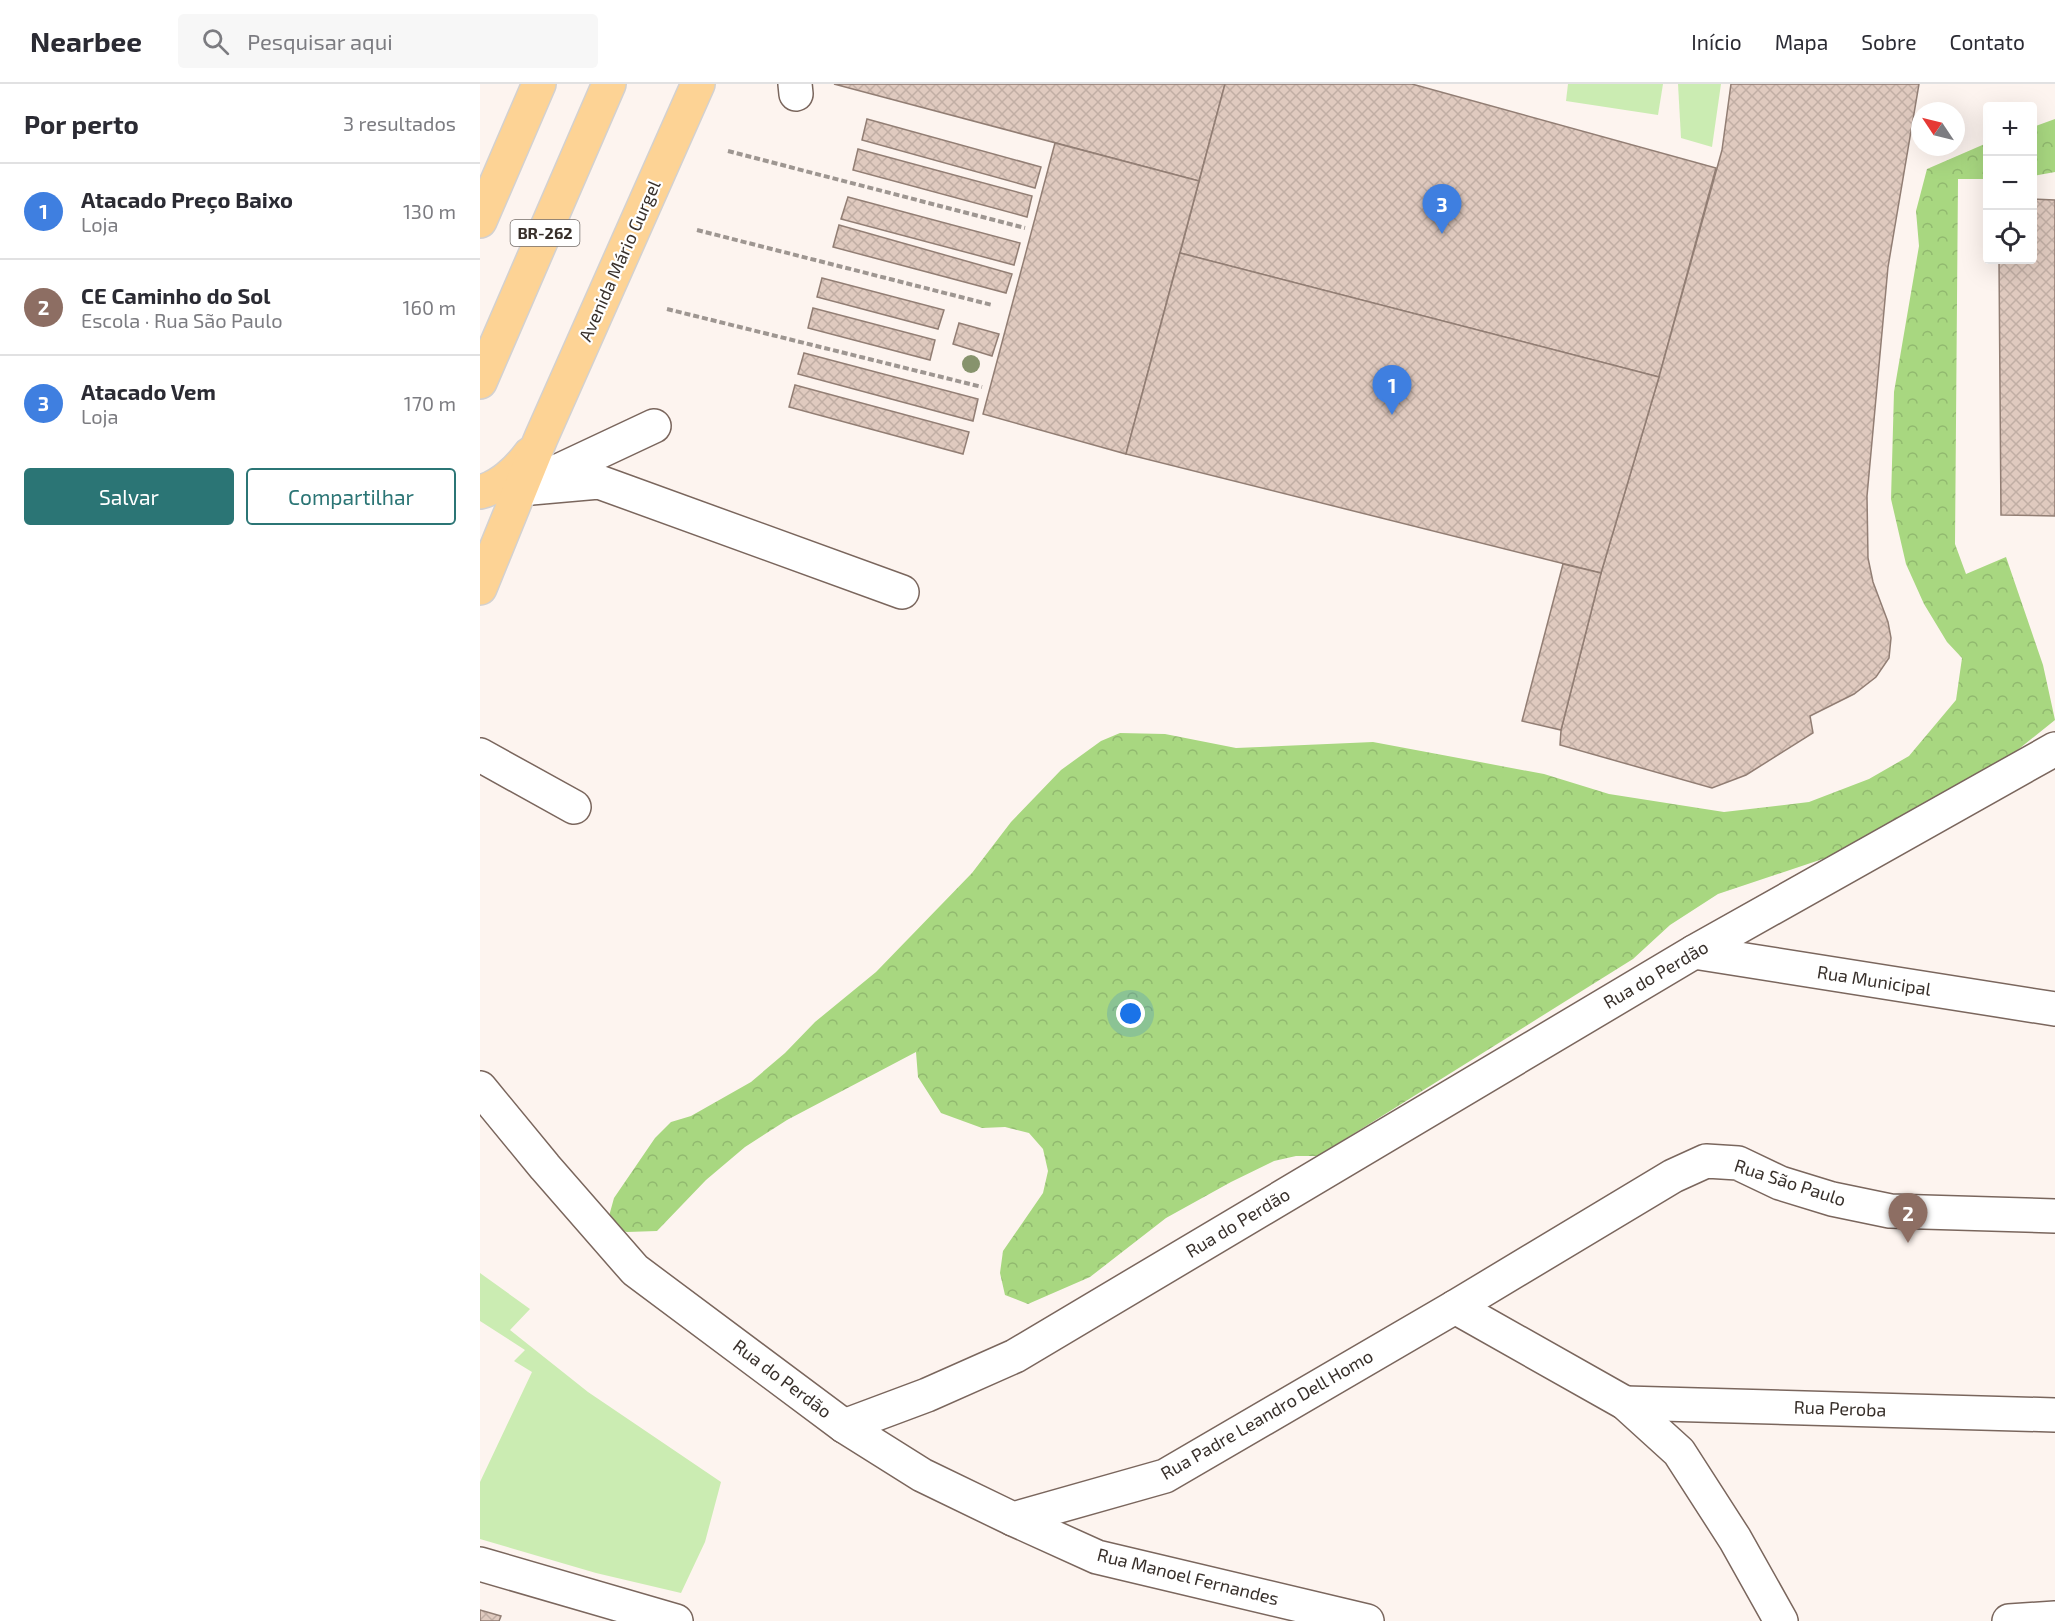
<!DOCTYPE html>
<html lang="pt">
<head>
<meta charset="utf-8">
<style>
	:root { --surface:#fff; --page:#f7f7f7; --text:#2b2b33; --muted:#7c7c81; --line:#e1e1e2; --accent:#2b7575 }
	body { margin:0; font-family:"Exo 2",sans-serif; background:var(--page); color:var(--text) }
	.controls { position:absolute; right:18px; top:18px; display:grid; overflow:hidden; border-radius:6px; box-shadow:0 6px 24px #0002 }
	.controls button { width:54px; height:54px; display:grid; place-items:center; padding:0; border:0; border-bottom:2px solid var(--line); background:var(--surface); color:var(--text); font:30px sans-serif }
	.compass { position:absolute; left:1431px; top:18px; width:54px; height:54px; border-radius:50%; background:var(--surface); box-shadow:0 6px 24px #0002; rotate:305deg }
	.you { position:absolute; left:651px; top:930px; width:21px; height:21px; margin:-15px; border:4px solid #fff; border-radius:50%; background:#1a73e8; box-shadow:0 0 0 9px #1a73e833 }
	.badge { display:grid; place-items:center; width:39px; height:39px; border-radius:50%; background:var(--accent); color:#fff; font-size:20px; font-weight:700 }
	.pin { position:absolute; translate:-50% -50px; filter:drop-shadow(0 2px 3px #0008) }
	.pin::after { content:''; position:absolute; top:32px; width:21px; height:18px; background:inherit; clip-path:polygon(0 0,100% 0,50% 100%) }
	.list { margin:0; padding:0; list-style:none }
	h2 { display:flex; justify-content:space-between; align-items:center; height:78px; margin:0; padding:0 24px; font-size:26px }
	h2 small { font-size:20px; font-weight:400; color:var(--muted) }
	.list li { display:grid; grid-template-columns:39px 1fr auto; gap:18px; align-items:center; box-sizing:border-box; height:96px; padding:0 24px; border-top:2px solid var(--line) }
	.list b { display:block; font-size:22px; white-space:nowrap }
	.list p { margin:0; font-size:20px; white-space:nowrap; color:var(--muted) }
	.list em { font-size:20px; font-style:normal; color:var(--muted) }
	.actions { display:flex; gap:12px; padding:18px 24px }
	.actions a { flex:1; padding:14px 0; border:2px solid var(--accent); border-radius:6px; text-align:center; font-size:21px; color:var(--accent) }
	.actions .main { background:var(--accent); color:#fff }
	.icon { flex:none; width:33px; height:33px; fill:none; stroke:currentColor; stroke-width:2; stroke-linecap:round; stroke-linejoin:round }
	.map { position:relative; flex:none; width:1575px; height:1537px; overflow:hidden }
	header { display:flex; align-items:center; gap:36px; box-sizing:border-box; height:84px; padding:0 30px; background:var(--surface); border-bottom:2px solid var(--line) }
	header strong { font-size:28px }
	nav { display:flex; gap:33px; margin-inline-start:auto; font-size:21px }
	.search { width:420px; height:54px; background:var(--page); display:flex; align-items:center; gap:15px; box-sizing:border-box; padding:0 21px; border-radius:6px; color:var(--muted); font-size:22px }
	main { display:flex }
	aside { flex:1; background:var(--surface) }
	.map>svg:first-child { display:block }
</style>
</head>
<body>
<header>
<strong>Nearbee</strong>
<div class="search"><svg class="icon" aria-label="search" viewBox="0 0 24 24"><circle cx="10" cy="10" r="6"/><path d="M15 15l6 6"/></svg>Pesquisar aqui</div>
<nav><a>Início</a><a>Mapa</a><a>Sobre</a><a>Contato</a></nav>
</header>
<main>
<aside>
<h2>Por perto<small>3 resultados</small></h2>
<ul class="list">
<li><span class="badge" style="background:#3f7fe0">1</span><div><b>Atacado Preço Baixo</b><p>Loja</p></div><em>130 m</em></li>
<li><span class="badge" style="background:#8d6e63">2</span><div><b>CE Caminho do Sol</b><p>Escola · Rua São Paulo</p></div><em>160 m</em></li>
<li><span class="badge" style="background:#3f7fe0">3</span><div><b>Atacado Vem</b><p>Loja</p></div><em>170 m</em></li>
</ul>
<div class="actions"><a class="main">Salvar</a><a>Compartilhar</a></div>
</aside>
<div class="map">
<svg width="1575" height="1537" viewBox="0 0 1575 1537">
	<defs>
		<pattern id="forest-crowns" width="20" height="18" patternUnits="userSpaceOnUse" patternTransform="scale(1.5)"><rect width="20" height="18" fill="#a8d780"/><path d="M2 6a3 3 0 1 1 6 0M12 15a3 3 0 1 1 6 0" fill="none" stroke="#91b96f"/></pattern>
		<pattern id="building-cross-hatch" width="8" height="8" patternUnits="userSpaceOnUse" patternTransform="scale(1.5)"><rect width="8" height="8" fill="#e0cabf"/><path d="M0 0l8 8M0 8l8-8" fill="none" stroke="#c1aea4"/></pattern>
	</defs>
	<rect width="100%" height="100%" fill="#fdf4ef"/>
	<g fill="#cbecb2">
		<path d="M1088,0H1183L1178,31L1086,17Z"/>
		<path d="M1198,0H1241L1232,63L1201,54Z"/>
		<path d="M0,1189L50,1225L30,1246L108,1308L241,1398L225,1458L201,1509L116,1489L0,1455V1398L52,1288L34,1277L45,1266L0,1237Z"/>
	</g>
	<g fill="url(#forest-crowns)">
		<path d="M1575,35V88L1553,92V43Z"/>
		<path d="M1507,59V95H1478L1475,460L1486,490L1526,473L1563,581L1575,636L1444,741L1238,810L1190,841L1153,875L838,1072H816L794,1077L751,1098L686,1134L610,1193L548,1220L525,1211L520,1189L523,1167L563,1109L568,1087L563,1065L549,1049L525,1043L502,1044L461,1029L438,993L436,968L307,1036L265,1063L226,1096L177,1147L147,1148L126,1143L134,1114L175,1054L191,1038L211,1032L271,998L305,969L335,938L396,888L492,789L531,738L581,686L621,657L640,649L685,650L756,664L893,658L1064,690L1129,710L1244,728L1329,718L1389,695L1429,672L1476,616L1482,574L1467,558L1444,520L1426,480L1411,415L1414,308L1439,162L1436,127L1447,85Z"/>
	</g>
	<g fill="url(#building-cross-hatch)" stroke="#927e74" stroke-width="1.5">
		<path d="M354,0H745L719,97Z"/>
		<path d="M745,0H932L1236,84L1179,293L700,169Z"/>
		<path d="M1251,0H1439L1408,183L1387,412L1388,474L1393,498L1408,538L1411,554L1409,574L1396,593L1374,610L1330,632L1333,649L1266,691L1232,704L1080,661L1081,646L1121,489L1179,293L1242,66Z"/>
		<path d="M387,35L561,83L555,104L382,56Z"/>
		<path d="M575,59L719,97L646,370L503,330Z"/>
		<path d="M378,65L552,112L547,133L373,86Z"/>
		<path d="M368,113L540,159L534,181L361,135Z"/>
		<path d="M1552,115L1575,116V432L1521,431L1519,176H1552Z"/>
		<path d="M359,141L532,190L526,209L353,163Z"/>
		<path d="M700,169L1179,293L1121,489L646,370Z"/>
		<path d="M342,194L464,226L458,245L337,213Z"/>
		<path d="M333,224L455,256L450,276L328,244Z"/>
		<path d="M479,239L519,250L512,272L473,260Z"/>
		<path d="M324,269L498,315L493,337L318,290Z"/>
		<path d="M315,301L489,348L483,370L309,323Z"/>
		<path d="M1083,480L1121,489L1081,646L1042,637Z"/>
		<path d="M0,1526L21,1532L19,1537H0Z"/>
	</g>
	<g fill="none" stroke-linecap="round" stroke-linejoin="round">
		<g stroke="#7a665d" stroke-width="36">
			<g id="minor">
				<path d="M315,0L316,10"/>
				<path d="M61,395L174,342"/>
				<path d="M40,405L119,398L422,508"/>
				<path d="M0,671L94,723"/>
				<path d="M1214,868L1575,925"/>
				<path d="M0,1004L65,1083L155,1186L364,1342L442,1391L533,1435L685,1392L975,1223L1193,1092L1226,1077L1258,1079L1300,1099L1352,1115L1410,1127L1575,1132"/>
				<path d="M975,1223L1145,1319L1199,1368L1255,1455L1301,1537"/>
				<path d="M1145,1319L1575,1331"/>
				<path d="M364,1342L447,1311L535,1272L1214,868L1575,665"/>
				<path d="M533,1435L617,1473L887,1537"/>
				<path d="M0,1480L196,1537"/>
				<path d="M1529,1537L1575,1534"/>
			</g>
		</g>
		<g stroke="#d3d1d0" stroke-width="36">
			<g id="major">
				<path d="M0,137L59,0"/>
				<path d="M0,298L129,0"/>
				<path d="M0,408C20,403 38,386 50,370"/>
				<path d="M0,504L61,354L218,0"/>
			</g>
		</g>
		<g stroke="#9e9691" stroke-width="4" stroke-dasharray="6 3" stroke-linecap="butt">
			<path d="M248,67L545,144"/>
			<path d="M217,146L512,221"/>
			<path d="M187,225L502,303"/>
		</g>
		<use href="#minor" stroke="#fff" stroke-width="33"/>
		<use href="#major" stroke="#fdd395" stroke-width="33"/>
	</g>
	<circle fill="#87936d" cx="491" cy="280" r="9"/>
	<g text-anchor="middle" stroke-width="4.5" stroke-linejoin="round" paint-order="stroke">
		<rect fill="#fff" stroke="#746e6b" stroke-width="1.5" x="30.5" y="136" width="69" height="26" rx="4.5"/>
		<g font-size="16" font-weight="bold" fill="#38302b">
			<text x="65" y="155">BR-262</text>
		</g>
		<g font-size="18" fill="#38302b" stroke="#fff">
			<text transform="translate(140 177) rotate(-66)" y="6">Avenida Mário Gurgel</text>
			<text transform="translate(1176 891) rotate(-30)" y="6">Rua do Perdão</text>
			<text transform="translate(1394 897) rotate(9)" y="6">Rua Municipal</text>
			<text transform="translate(1310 1099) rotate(18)" y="6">Rua São Paulo</text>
			<text transform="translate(758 1139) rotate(-31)" y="6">Rua do Perdão</text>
			<text transform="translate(302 1295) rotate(37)" y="6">Rua do Perdão</text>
			<text transform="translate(1360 1325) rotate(2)" y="6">Rua Peroba</text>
			<text transform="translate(787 1331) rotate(-30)" y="6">Rua Padre Leandro Dell Homo</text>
			<text transform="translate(708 1493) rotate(14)" y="6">Rua Manoel Fernandes</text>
		</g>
	</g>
</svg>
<div class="controls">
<button>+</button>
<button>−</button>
<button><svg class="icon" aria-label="locate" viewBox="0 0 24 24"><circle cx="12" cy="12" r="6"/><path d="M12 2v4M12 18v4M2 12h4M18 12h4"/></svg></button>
</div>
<svg class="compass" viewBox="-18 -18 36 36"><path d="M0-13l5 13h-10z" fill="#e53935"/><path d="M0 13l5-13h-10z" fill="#7c7c81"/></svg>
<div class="you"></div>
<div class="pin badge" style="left:912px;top:331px;background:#3f7fe0">1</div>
<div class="pin badge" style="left:1428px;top:1159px;background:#8d6e63">2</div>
<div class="pin badge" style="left:962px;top:150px;background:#3f7fe0">3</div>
</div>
</main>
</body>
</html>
